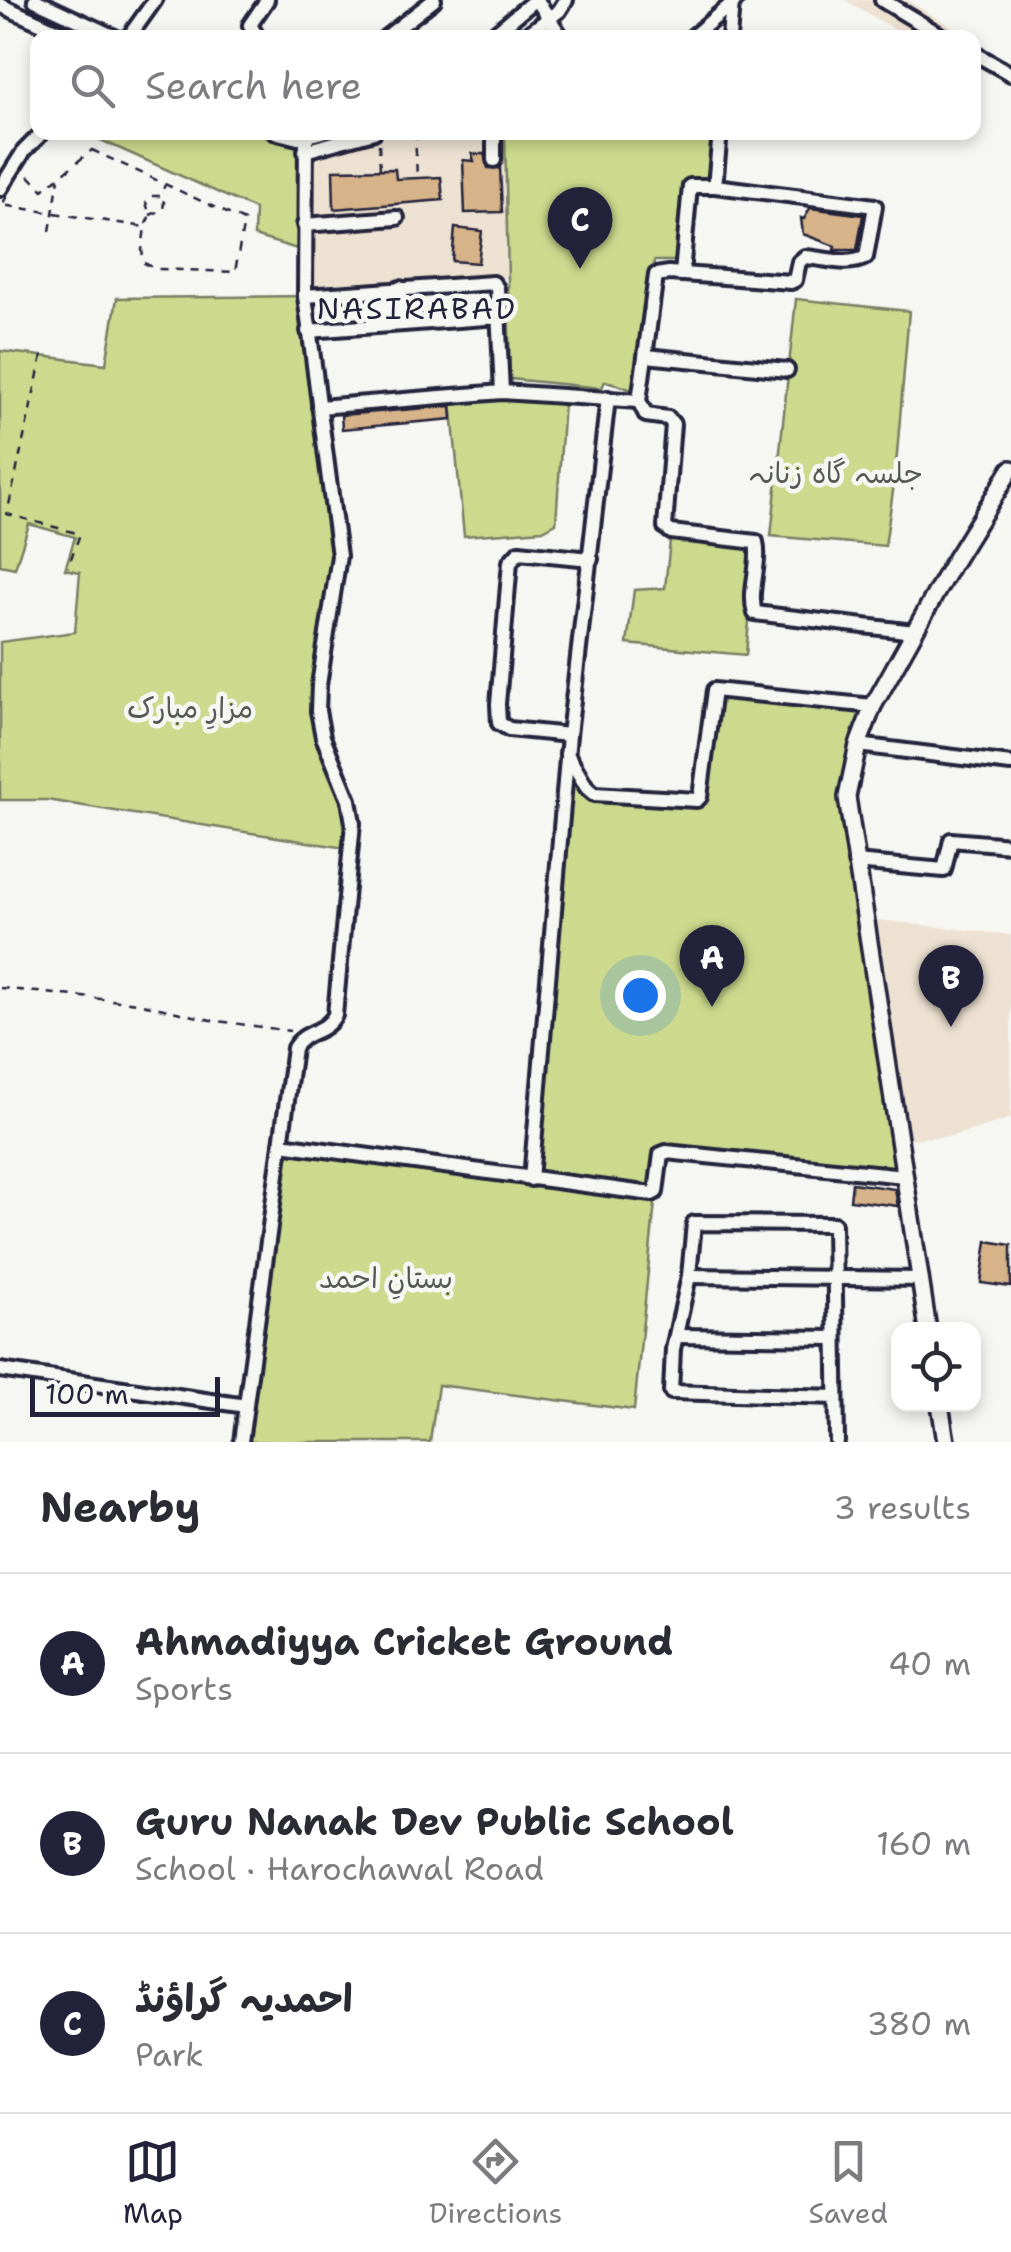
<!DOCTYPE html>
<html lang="en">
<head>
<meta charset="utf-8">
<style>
	:root { --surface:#fff; --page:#f2f2f3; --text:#2b2b33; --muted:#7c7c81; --line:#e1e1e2; --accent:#22223b }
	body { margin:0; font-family:"Shantell Sans","Playpen Sans Arabic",sans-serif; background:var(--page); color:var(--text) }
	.controls { position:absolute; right:30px; bottom:30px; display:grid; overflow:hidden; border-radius:20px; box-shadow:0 5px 15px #0003 }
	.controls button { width:90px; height:90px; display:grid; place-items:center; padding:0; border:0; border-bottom:2px solid var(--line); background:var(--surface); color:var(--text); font:50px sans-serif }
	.scale { position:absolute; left:30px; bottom:25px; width:190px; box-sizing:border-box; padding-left:10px; border:5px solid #22223b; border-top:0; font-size:28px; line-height:35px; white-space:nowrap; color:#22223b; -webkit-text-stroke:8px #f6f6f2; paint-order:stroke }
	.you { position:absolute; left:640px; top:995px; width:35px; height:35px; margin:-25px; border:8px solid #fff; border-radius:50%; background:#1a73e8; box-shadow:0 0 0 15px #1a73e833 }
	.badge { display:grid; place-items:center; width:65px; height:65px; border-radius:50%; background:var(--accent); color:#fff; font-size:32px; font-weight:700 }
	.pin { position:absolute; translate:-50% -82px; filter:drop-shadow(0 2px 5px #0008) }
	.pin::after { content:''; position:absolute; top:52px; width:35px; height:30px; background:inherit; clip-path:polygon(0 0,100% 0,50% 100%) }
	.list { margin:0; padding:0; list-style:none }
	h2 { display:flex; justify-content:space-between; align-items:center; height:130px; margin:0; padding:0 40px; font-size:42px }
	h2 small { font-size:32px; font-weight:400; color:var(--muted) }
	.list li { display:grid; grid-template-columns:65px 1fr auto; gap:30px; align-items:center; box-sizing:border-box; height:180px; padding:0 40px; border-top:2px solid var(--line) }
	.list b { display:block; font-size:38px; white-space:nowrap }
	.list p { margin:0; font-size:32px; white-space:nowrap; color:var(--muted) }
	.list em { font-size:32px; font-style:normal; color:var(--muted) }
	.icon { flex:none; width:55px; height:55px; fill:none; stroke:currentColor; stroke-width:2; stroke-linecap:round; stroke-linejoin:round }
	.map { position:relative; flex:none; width:1011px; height:1442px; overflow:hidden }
	.search { position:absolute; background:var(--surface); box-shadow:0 5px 15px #0003; left:30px; right:30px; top:30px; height:110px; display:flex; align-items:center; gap:25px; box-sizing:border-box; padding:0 35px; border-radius:20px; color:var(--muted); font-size:38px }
	.sheet { height:670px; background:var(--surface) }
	nav { display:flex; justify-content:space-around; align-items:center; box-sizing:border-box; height:140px; border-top:2px solid var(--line); background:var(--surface); font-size:28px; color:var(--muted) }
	nav a { display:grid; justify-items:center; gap:5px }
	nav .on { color:var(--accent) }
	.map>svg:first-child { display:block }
</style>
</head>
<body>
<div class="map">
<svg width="1011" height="1442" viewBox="0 0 1011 1442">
	<rect width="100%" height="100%" fill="#f6f6f2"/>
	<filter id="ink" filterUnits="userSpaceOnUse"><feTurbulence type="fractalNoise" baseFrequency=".01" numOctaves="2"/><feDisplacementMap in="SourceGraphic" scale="20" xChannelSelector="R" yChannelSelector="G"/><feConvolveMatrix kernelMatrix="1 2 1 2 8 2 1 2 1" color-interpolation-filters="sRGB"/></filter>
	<g filter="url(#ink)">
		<g fill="#ede2d2">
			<path d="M845,0H906L970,37H907Z"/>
			<path d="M379,133H505L507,277L305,296V151Z"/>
			<path d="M877,920L1011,935V1118L953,1136L905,1139Z"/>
		</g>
		<g fill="#cdda8d" stroke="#787e64" stroke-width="2.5">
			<path d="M274,132L306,137L304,251L254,236L255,209L85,133Z"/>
			<path d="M505,133H718L714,183L690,182L681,261H654L640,392C627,390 617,383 605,381L602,388L510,379Z"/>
			<path d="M305,296L339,556L319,685L321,728L349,800L351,849L47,800H0V642L75,632L80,572L65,569L75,537L29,524L15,568L0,565V351L106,364L117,298Z"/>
			<path d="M796,299L909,311L895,477L885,546L771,536Z"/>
			<path d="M502,392L564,402L556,523L543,530L464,536L451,401Z"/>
			<path d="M671,532L756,542L746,655L627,644L634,590L665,588Z"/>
			<path d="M711,695L873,706L848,787L904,1176L666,1152L656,1192L634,1410L438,1385L430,1442H242L281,1144L531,1175L567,754L587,788L697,800Z"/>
		</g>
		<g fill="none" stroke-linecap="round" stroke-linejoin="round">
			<g stroke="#5f81a2" stroke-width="4">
				<path d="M6,0L95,38"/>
				<path d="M509,38L530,24"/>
			</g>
		</g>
		<g fill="#d7b389" stroke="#22223b" stroke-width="2.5">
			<path d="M472,154H484L488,168H500L502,212L465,213L463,160L474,161Z"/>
			<path d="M395,169L396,179L441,177L443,200L334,209L333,170Z"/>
			<path d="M810,208L863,215L857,250H834L835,246L803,234L801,218L804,219Z"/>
			<path d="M455,228L482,231L478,263L452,261Z"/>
			<path d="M451,406L452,419L342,429L341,415Z"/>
			<path d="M852,1183L895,1189L898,1206L850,1200Z"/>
			<path d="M987,1241L1011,1245V1287L981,1283Z"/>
		</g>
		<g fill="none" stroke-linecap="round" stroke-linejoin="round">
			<g stroke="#22223b" stroke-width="20">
				<g id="minor">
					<path d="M35,0L117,38"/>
					<path d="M537,0L562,38"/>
					<path d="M882,0L945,38"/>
					<path d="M0,5L73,38"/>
					<path d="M128,38L155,0"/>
					<path d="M258,38L250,25L267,0"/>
					<path d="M385,38L434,0"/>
					<path d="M489,38L535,0"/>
					<path d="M522,38L559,11L566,0"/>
					<path d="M691,38L736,0"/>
					<path d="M729,38L732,3"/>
					<path d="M974,53L1011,74"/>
					<path d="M274,132L298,138L323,132"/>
					<path d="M494,132V160"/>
					<path d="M305,151L374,132"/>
					<path d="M0,189L24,151L43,132"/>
					<path d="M304,225L397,218"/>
					<path d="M682,274L690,186H715L720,132"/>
					<path d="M400,288L403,324"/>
					<path d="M305,296L493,283L497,288L502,392"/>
					<path d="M308,331L499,317"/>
					<path d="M646,356L787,370"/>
					<path d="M639,401L646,415L668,418L673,424L665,527L671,532L756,542C761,565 748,591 755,613L914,632"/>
					<path d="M319,407L502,392L639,401L656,275L669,273L791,282L795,280L799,262L805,257C824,258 848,267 866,257L875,206L715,186"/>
					<path d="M569,735L509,729L499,723L498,704L510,562L519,552L591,559"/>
					<path d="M858,745L1011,764"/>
					<path d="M567,754L587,788L594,794L697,800L700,797L714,690L873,706"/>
					<path d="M855,862L944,870L951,840L1011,845"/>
					<path d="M281,1144L652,1194L656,1192L661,1154L666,1152L904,1176"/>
					<path d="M531,1179L569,735L608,398"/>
					<path d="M689,1276L920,1279"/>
					<path d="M678,1336L835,1338"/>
					<path d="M0,1370L246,1406"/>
					<path d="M836,1397L671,1392L673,1349L689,1276L694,1223L834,1224L837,1442"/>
					<path d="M241,1442L294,1048C304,1030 325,1034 335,1015L353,823L349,800L323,737L318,711L319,685L339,556L305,296L306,132"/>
				</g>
			</g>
			<g stroke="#22223b" stroke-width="22">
				<g id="major">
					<path d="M928,1330L847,797L858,745L873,706L951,566L1011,469"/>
					<path d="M940,1404L946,1442"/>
				</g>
			</g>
			<g stroke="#22223b" stroke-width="2.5" stroke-dasharray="8 8" stroke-linecap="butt">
				<path d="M415,132L417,178"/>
				<path d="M379,144L380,170"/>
				<path d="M92,150L244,221L235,272L157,269L144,263L142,250L145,227L2,205L22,169L43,190Z"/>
				<path d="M150,215L163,210L164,202L161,198"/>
				<path d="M146,224L150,215L146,203L151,196H160L165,185"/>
				<path d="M50,231L59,179"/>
				<path d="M42,356L7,514L80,534L68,567"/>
				<path d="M0,988L138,1003L211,1020L290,1031"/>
			</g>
			<use href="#minor" stroke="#f6f6f2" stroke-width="12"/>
			<use href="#major" stroke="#f6f6f2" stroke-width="15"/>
		</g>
	</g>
	<g text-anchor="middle" stroke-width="9" stroke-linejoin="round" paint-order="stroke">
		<g font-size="28" fill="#555954" stroke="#f6f6f2">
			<text x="836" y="483">جلسہ گاہ زنانہ</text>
			<text x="190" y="718">مزارِ مبارک</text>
			<text x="386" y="1288">بستانِ احمد</text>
		</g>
		<g font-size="30" letter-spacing="2.5" fill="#22223b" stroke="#f6f6f2">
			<text x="417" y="319">NASIRABAD</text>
		</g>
	</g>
</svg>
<div class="controls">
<button><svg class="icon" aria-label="locate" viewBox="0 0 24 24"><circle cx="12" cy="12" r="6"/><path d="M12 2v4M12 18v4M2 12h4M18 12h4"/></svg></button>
</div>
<div class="scale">100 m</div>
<div class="you"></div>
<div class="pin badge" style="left:712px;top:1007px">A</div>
<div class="pin badge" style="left:951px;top:1027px">B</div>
<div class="pin badge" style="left:580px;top:269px">C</div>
<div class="search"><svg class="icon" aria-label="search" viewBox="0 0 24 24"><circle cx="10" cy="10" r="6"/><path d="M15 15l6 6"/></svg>Search here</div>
</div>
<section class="sheet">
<h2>Nearby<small>3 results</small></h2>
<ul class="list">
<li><span class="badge">A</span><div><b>Ahmadiyya Cricket Ground</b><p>Sports</p></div><em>40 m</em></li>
<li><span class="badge">B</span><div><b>Guru Nanak Dev Public School</b><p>School · Harochawal Road</p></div><em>160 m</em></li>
<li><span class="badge">C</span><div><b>احمدیہ گراؤنڈ</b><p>Park</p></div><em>380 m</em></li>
</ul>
</section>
<nav>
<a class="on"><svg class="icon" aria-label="map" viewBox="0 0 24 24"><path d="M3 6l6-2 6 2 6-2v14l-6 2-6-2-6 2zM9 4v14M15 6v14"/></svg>Map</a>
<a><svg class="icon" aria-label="directions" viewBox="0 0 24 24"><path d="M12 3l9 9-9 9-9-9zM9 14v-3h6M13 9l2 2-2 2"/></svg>Directions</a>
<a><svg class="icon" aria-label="saved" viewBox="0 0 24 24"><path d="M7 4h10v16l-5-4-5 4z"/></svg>Saved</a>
</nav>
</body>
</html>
